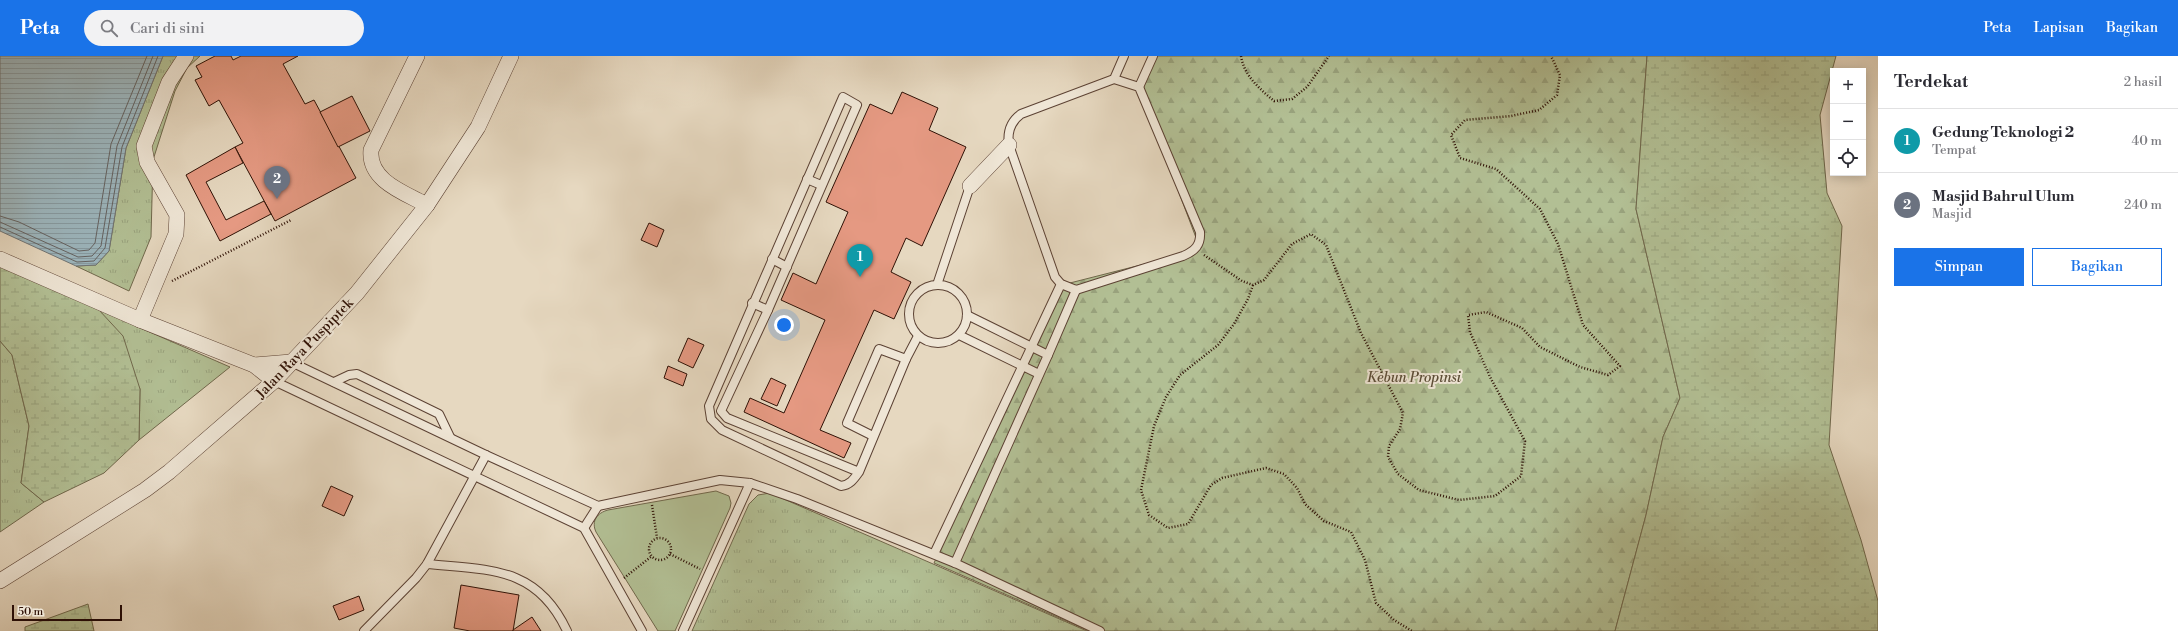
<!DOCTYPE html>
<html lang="id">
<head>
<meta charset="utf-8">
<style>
	:root { --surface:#fff; --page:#f2f2f3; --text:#2b2b33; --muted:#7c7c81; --line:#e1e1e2; --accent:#1a73e8 }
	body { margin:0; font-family:"Libre Bodoni",serif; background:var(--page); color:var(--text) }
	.controls { position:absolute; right:12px; top:12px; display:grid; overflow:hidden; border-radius:0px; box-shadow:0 2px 10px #0003 }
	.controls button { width:36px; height:36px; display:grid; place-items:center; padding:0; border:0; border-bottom:1px solid var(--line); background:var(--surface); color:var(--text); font:20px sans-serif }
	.scale { position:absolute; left:12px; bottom:10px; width:110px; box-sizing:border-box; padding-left:4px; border:2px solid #2e1005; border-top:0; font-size:11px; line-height:14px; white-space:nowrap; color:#2e1005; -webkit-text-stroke:3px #efe6d6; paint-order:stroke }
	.you { position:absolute; left:784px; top:269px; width:14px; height:14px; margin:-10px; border:3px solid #fff; border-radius:50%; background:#1a73e8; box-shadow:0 0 0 6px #1a73e833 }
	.badge { display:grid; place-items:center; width:26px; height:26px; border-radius:50%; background:var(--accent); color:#fff; font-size:13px; font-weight:700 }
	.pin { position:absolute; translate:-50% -33px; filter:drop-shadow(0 1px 2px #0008) }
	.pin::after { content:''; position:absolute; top:21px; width:14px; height:12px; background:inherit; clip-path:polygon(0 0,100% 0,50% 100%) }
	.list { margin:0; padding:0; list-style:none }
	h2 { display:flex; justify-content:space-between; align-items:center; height:52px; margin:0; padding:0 16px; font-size:17px }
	h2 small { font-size:13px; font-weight:400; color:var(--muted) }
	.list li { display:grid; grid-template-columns:26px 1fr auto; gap:12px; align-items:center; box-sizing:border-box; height:64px; padding:0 16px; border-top:1px solid var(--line) }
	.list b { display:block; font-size:15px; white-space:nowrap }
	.list p { margin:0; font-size:13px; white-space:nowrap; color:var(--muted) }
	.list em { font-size:13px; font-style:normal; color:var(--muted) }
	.actions { display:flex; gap:8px; padding:12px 16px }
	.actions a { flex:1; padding:9px 0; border:1px solid var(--accent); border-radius:0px; text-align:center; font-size:14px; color:var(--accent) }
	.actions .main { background:var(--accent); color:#fff }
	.icon { flex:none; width:22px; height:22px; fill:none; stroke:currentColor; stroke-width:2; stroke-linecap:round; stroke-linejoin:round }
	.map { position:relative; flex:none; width:1878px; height:575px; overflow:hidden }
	header { display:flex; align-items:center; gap:24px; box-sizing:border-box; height:56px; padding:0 20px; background:var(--accent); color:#fff }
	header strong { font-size:19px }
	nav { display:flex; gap:22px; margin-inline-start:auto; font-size:14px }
	.search { width:280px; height:36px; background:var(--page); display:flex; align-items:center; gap:10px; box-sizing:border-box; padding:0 14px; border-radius:22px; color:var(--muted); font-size:15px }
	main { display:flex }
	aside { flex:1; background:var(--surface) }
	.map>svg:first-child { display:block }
</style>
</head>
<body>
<header>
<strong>Peta</strong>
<div class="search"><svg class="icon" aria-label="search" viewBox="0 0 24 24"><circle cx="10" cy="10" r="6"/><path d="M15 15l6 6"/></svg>Cari di sini</div>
<nav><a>Peta</a><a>Lapisan</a><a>Bagikan</a></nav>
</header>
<main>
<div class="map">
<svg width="1878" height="575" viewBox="0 0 1878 575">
	<defs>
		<pattern id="grass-tufts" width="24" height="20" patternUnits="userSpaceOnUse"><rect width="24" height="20" fill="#b2bf94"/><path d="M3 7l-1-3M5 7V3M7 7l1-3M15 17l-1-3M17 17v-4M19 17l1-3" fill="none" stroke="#99a37e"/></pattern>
		<pattern id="forest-firs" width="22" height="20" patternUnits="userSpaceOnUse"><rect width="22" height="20" fill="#b2bf94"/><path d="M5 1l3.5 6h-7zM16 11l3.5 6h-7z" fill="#99a37e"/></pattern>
		<pattern id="wetland-marsh" width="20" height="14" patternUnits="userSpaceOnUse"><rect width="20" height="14" fill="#b2bf94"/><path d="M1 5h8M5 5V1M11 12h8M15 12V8" fill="none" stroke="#99a37e"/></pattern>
		<pattern id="water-rules" width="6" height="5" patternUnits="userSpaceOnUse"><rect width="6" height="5" fill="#9cb6be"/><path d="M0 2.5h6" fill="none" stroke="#879ba2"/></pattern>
	</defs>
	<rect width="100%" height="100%" fill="#e6d8c0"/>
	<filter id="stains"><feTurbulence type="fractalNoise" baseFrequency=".005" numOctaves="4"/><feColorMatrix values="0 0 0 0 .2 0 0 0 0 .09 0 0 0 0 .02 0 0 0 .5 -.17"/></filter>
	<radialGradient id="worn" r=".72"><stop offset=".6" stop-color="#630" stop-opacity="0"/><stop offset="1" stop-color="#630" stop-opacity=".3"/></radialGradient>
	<g fill="url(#grass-tufts)" stroke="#70684c">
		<path d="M163,0H200L187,12L175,35L153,104L151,181L129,235L76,210L96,209L109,195L126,92Z"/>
		<path d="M99,254L230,311L139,384L140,333Z"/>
		<path d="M0,285L12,299L29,370L21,427L44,446L0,476Z"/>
		<path d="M770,437L1087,575H692L749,448L758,439Z"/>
	</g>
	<path fill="url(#forest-firs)" stroke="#70684c" d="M1153,0H1647L1636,153L1680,342L1663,381L1646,459L1615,575H1089L934,507L1062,229L1188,197L1198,187L1139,31Z"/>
	<g fill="url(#wetland-marsh)" stroke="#70684c">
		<path d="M1647,0H1836L1820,59L1827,137L1842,170L1829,389L1861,484L1878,545V575H1615L1646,459L1663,381L1680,342L1636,153Z"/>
		<path d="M0,205L99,254L123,280L140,333L139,384L104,417L44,446L21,427L29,370L12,299L0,285Z"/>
		<path d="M88,548L94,575H25V571Z"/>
	</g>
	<path fill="#b2bf94" stroke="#70684c" d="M716,435L729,440L731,447L730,452L675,575H658L596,476C591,465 597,457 608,454Z"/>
	<path fill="url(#water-rules)" stroke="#707474" d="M0,0H163L126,92L109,195L96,209L76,210L0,175Z"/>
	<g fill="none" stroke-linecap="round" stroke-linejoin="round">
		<g stroke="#656362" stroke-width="1">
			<path d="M0,160L19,166L79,195L89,194L95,187L111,88L147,0"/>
			<path d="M0,166L78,201L92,200L101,190L117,90L153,0"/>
			<path d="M0,171L77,206L94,205L105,192L122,91L158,0"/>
		</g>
	</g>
	<g fill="#e59982" stroke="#2e1005">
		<path d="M215,0H231L233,4L241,0H298L283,8L305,48L314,44L356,122L275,165L235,91L243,87L219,44L209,50L195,24L202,21L196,10Z"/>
		<path d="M902,36L938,52L929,74L966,91L922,190L906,182L891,216L911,226L894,263L874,254L820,374L851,387L844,402L744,356L750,342L784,357L825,264L781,244L793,217L816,228L848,156L826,146L870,48L892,58Z"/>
		<path d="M352,40L370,75L338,91L320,56Z"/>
		<path d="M235,91L243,107L206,126L226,164L264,145L271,158L220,185L186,119Z"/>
		<path d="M649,167L664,174L657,191L641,184Z"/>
		<path d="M688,282L704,289L693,312L678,305Z"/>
		<path d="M668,310L687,318L683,330L664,322Z"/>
		<path d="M771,322L786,329L777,350L761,343Z"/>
		<path d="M331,430L353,440L344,460L322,450Z"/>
		<path d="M461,529L519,539L513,575H470L454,572Z"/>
		<path d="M359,540L364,554L339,564L333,550Z"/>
		<path d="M532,561L541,575H513V574Z"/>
	</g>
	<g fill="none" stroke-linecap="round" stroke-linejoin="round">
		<g stroke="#5c4234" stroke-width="10">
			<g id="service">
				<path d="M1114,23L1139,31L1200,176C1201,189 1195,195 1183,200L1076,234L1061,228L1055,221L1009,89C1007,76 1010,66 1021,58L1114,23L1124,0"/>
				<path d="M1139,31L1153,0"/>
				<path d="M807,123L821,129"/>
				<path d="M772,203L787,211"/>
				<circle cx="938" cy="258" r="29"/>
				<path d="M937,229L970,130"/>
				<path d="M752,247L768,254"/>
				<path d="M967,259L1048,299"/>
				<path d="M959,279L1039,318"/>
				<path d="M291,306L486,399L598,450L720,424L750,427L797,443L955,507L1100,575"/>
				<path d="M274,325L584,472L642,575"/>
				<path d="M334,326L349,319L357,318L439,358L450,381"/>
				<path d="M873,380L847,367L879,293L906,303"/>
				<path d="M859,416L727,362L721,355L768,254L857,49L843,41L709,350L711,363L722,374L841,430C850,429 854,423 859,416L906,303L918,280"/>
				<path d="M584,472L598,450"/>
				<path d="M934,498L1061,228"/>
				<path d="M955,507L1048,299L1076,234"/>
				<path d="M427,508C489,514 537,510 567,575"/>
				<path d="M364,575L416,522L427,508L486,399"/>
				<path d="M683,575L750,427"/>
			</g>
		</g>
		<g stroke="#5c4234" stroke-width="16">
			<g id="minor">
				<path d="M417,0L371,94C368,125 405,137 427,149"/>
				<path d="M970,130L1009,89"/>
				<path d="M0,203L140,264L254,309L274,325"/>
				<path d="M140,264L176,178L177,159L147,106L144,90L169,26L186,0"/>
				<path d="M254,309L291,306"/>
				<path d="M0,525L145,434L169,416L274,325L357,237L427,149L478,71L511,0"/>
			</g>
		</g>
		<g stroke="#2e1005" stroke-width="2.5" stroke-dasharray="1 2" stroke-linecap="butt">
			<path d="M1241,0C1244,20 1260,33 1274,45L1292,43L1307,31L1329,0"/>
			<path d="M1204,199L1242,225L1253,229L1264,224L1292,188L1311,178L1326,189L1361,277L1403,357L1400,373L1389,390L1388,401L1398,418L1419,434L1459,444L1495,440L1521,420L1525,385L1490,321L1470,276L1468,259L1486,256L1522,272L1540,291L1580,311L1608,319L1620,310L1583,269L1558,188L1540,153L1496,113L1460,102L1451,79L1465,64L1511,60L1539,54L1557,39L1560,19L1551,0"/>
			<path d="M172,225L291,164"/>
			<path d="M1253,229L1248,243L1234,268L1218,289L1180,319L1166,341L1154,370L1141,434L1149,459L1168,472L1188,468L1211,429L1222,422L1266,412L1284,418L1297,432L1305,448L1324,465L1351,476L1365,504L1376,547L1394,564L1412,575"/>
			<path d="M652,449L657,482"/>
			<circle cx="660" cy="493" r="11"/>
			<path d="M670,498L700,513"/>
			<path d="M624,522L652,500"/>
		</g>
		<use href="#service" stroke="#efe6d6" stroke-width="8"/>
		<use href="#minor" stroke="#efe6d6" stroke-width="15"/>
	</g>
	<g text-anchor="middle" stroke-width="4" stroke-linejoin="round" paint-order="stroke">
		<g font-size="14" fill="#2e1005" stroke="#efe6d6">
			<text transform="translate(304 292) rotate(-46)" y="5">Jalan Raya Puspiptek</text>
		</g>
		<g font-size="14" font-style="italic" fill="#5c4d37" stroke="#efe6d6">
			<text x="1414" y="326">Kebun Propinsi</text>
		</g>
	</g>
	<rect width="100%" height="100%" filter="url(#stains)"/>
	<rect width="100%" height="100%" fill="url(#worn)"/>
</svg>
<div class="controls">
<button>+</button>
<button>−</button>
<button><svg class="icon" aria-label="locate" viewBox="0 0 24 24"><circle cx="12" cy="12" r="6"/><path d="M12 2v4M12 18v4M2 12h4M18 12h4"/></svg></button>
</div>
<div class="scale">50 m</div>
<div class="you"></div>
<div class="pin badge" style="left:860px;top:221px;background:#0f9aa8">1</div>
<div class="pin badge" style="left:277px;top:143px;background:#6b7280">2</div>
</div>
<aside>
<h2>Terdekat<small>2 hasil</small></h2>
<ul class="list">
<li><span class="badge" style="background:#0f9aa8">1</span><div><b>Gedung Teknologi 2</b><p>Tempat</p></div><em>40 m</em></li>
<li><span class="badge" style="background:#6b7280">2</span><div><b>Masjid Bahrul Ulum</b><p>Masjid</p></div><em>240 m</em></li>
</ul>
<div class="actions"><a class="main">Simpan</a><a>Bagikan</a></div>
</aside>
</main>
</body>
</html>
